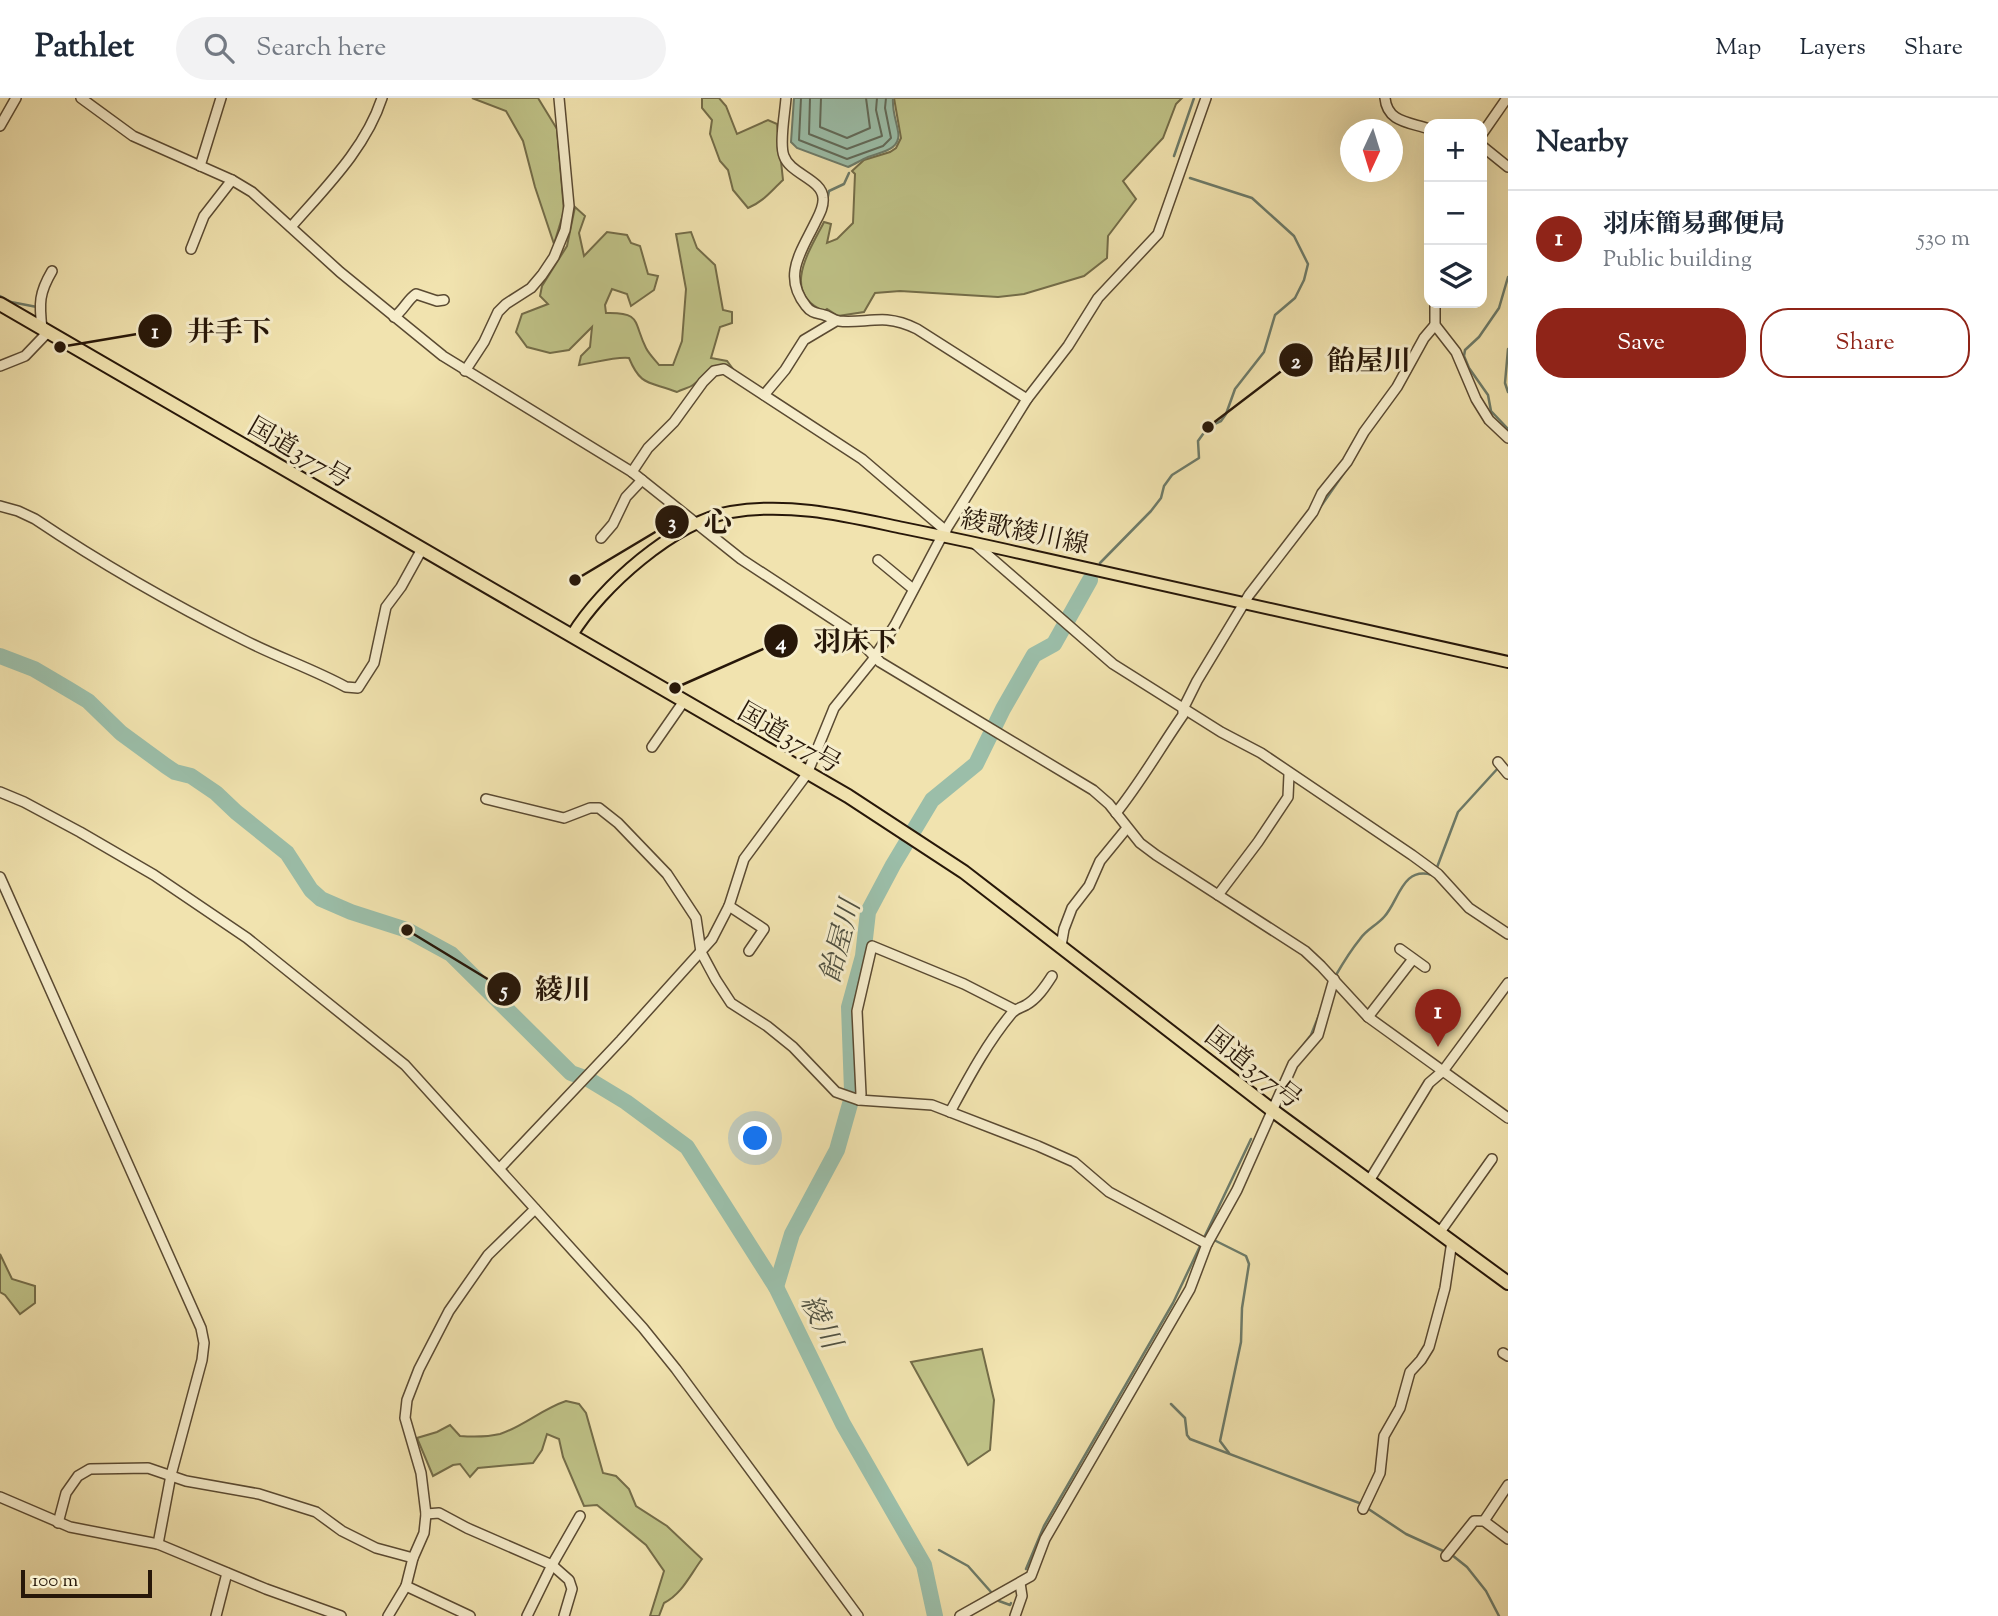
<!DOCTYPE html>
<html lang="en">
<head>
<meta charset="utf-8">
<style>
	:root { --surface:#fff; --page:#f2f2f3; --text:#1f2937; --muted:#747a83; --line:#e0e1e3; --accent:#8f2418 }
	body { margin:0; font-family:"Sorts Mill Goudy","Noto Serif JP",serif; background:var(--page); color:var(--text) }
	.controls { position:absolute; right:21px; top:21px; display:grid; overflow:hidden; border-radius:14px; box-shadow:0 7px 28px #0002 }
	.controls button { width:63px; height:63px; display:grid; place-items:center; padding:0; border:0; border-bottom:2px solid var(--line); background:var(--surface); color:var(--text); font:35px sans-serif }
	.compass { position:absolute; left:1340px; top:21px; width:63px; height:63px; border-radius:50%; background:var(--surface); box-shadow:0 7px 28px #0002; rotate:184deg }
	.scale { position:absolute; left:21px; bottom:18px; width:131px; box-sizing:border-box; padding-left:7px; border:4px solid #271709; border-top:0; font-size:19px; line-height:24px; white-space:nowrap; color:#271709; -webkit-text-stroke:5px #f6edcb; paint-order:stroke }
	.you { position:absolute; left:756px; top:1041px; width:24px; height:24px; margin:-18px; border:5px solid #fff; border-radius:50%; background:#1a73e8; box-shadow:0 0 0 10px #1a73e833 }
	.badge { display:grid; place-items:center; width:46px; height:46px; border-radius:50%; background:var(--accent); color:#fff; font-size:23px; font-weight:700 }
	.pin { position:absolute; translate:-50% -58px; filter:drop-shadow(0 2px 4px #0008) }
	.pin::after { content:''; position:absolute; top:37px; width:24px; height:21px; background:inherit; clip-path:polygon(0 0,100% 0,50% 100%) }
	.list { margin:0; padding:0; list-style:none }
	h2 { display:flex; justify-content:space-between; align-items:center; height:91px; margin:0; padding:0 28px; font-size:30px }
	h2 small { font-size:23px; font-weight:400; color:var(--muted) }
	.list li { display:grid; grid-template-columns:46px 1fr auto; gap:21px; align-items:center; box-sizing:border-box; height:98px; padding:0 28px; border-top:2px solid var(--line) }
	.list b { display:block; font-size:26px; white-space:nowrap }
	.list p { margin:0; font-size:23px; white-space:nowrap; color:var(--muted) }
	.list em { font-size:23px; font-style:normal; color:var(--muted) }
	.actions { display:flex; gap:14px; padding:21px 28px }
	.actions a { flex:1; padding:16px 0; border:2px solid var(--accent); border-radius:28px; text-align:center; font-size:24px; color:var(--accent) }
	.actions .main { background:var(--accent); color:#fff }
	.icon { flex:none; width:38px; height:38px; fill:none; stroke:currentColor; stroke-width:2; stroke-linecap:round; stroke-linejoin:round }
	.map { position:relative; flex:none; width:1508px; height:1518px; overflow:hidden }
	header { display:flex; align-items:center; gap:42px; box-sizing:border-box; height:98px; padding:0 35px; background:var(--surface); border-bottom:2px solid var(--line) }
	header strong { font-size:33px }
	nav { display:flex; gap:38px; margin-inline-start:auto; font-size:24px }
	.search { width:490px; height:63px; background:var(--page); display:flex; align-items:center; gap:18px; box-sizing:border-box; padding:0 24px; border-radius:38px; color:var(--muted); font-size:26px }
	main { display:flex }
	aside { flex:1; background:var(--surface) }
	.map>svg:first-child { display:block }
</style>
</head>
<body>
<header>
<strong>Pathlet</strong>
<div class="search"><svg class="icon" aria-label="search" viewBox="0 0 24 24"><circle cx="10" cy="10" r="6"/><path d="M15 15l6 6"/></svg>Search here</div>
<nav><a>Map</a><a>Layers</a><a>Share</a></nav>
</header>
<main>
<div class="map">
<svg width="1508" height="1518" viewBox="0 0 1508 1518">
	<rect width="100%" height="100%" fill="#f1e3af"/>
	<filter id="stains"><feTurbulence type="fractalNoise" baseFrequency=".00286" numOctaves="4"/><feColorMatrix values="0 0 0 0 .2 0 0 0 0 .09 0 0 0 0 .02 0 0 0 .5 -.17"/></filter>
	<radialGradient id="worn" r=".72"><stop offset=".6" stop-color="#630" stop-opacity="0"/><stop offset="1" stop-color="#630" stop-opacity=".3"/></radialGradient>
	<g fill="#bfc287" stroke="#736c48" stroke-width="2">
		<path d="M472,0H538L557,31L564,113L554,146L535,89L523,43L506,13Z"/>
		<path d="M702,0H719L726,8L737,36L768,22L777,26L783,82C771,93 763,104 748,110L733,92L728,72L720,63L710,36L712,22L702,10Z"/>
		<path d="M894,0H1182L1176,6L1163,40L1123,83L1136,101L1108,138L1107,160L1084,178L1024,196L998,199L900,193L875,195L864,214L838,218L827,211L824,213C780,195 810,152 824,124L831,126L827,145L837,141L853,125L855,76L852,73L864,62L890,54L896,50L901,40Z"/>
		<path d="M575,109L585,118L579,135L584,158L607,134L627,137L631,145L640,148L648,176L658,178L654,192L631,208L627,196L612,191L605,207L606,215C642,214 633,224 646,250C649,256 655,262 659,267H673L682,243L686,191L676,136L691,134L697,150L715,167L723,212L732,214V225L720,229L711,260L727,263L733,271C706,262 710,275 693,287C689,290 682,291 677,294C649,283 641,289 629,260C618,258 593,265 579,267L581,258L590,249L592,229L569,252L550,255L527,249L516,234L522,216L548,206L540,198L542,188L567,148Z"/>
		<path d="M0,1156L12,1181L35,1188V1205L20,1216L5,1197L0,1194Z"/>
		<path d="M982,1251L994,1302L990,1352L968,1367L911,1264Z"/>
		<path d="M566,1303L579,1306L586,1315L603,1375L616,1378L629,1391L636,1408L667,1428L702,1461C690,1477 682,1496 664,1505L659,1518H650L664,1473L646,1447L597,1407L584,1408L563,1359L559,1341L547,1336L542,1352L533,1365L478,1370L470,1379L460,1366L453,1367L433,1378L417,1340L437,1334L450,1327L460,1338C474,1339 487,1339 500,1336C522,1329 542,1311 566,1303Z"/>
	</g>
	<path fill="#9bbea9" stroke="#6d7b69" stroke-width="2" d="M794,0H893C892,12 896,22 898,33C902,52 881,54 868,59C861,62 855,66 848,69L797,50L791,44Z"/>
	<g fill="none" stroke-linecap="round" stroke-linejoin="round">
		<g stroke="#616a59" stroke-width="2">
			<path d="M801,0L799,42L847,61L883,48L891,40L885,10L886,0"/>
			<path d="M810,0L809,36L847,51L882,38L876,12L877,0"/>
			<path d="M821,0L820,29L847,40L870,30L866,0"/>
		</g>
		<g stroke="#6d7b69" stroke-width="2.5">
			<path d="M1174,58L1194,0"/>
			<path d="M827,103L829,93L844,86L849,75"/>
			<path d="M1508,179L1499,210L1479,239L1465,252L1464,258L1469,270L1488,297L1491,313L1508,331"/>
			<path d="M0,198L11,204L37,209"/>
			<path d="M1508,251L1505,285L1508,294"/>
			<path d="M1319,411L1353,362"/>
			<path d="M1100,465L1151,413L1161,400L1164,388L1172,377L1199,360L1198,343L1208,329L1221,323L1226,316L1235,291L1264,254L1275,217L1295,200L1304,182L1308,166L1294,138L1252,100L1190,80"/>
			<path d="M1255,497L1261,489"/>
			<path d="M1436,772L1458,714L1499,669"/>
			<path d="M1336,877C1343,865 1351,852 1360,841C1366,832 1377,827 1384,819C1399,803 1402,768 1432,777"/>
			<path d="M1293,960L1311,937L1321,912"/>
			<path d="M1216,1143L1246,1158L1249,1166L1242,1210L1241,1244L1220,1343L1229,1355"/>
			<path d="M1171,1306L1185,1320L1187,1337L1190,1341L1362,1406"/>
			<path d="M1367,1410L1406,1436L1452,1457L1467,1469L1486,1493L1499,1518"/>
			<path d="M939,1452L968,1468L999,1503L1010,1507L1011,1505"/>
			<path d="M1026,1471L1044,1428L1173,1205L1251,1041"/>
		</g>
		<g stroke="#9bbea9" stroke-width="16">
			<path d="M0,558L34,571L68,591L88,603L121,635L166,668L175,674L191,678L216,695L236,714L287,755L311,792L321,801L351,814L407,832L451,856L571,975L588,981L626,1004L687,1049L776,1189L843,1326L924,1467L935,1518"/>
			<path d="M852,993L849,909L863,858L868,814L893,767L932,702L976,666L1003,611L1034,557L1054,546L1090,482"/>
			<path d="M776,1189L792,1136L837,1052L850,1006"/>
		</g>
		<g stroke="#5a4a32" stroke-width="12">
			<g id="minor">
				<path d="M81,0L133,38L232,82L252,94L340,174L443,258L632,374L741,461L848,531L880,564L1093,692L1109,706L1140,745L1156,757L1305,853L1321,868L1368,919L1508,1020"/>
				<path d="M786,0C785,15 779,46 784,58C790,76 822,81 823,100C824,109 819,117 815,125C801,154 782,178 806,208C811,215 817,215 824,217C829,218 833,222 839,223C854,225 871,221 887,222C898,223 907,226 917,231L1027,301"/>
				<path d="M1385,0C1387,24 1409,24 1429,31"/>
				<path d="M0,28L16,0"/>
				<path d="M1482,36L1507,0"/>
				<path d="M1482,48L1508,69"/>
				<path d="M200,68L221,0"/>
				<path d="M291,129C325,90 366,50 382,0"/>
				<path d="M191,151L204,118L232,82"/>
				<path d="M1435,205V227L1456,254L1476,301L1489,322L1508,340"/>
				<path d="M394,219C404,212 407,202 416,196L437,203L444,202"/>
				<path d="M42,231C39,205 39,195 52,173"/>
				<path d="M0,268L25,258L48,234"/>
				<path d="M465,273L484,244L498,214L506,206L531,190L542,177L554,159L565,132L569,108L559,0"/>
				<path d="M764,297L785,272L804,242L836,223"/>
				<path d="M632,374L648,350L674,324L703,284L714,273L724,271L862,361L946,433"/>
				<path d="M0,408L18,413L35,421C102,466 172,506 244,542C277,559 313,571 346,589L358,590L374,565L386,509L401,489L422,451"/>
				<path d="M601,440L613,426L626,399L642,382"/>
				<path d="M974,445L1113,566L1221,634L1261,655L1412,757L1438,776L1469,810L1508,836"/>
				<path d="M878,462L913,491"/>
				<path d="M652,649L684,603"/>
				<path d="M1498,664L1508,676"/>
				<path d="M0,694L24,704L80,734L154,777L247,840L405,967L643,1230L676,1271L858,1518"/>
				<path d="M486,701L564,720L590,710H599L618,725L667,776L696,820L701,854L716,882L731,905L767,928L793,949L836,994L859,1002L932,1007L1038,1048L1074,1064L1109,1094L1207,1146"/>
				<path d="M1116,715C1141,684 1160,650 1183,617V611L1197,583L1249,497L1313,414L1322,395L1347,364L1364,334L1397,289L1424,240L1435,227"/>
				<path d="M0,779L201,1230L204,1245L202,1262L171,1377L158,1446"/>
				<path d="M1218,797L1258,744L1288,699L1289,676"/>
				<path d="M729,808L764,831L749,853"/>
				<path d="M1061,848L1064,831L1072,810L1089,788L1100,763L1127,730"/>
				<path d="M1400,851L1425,869"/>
				<path d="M1368,919L1413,861"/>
				<path d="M859,1002L861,996L857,913L872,848L964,886L1015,912"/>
				<path d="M950,1014C969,979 987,945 1012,915C1017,910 1021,910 1026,907C1037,901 1045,889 1052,878"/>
				<path d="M500,1070L621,942L712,841L729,808L744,761L807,676L834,610L872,563L895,527L942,438L1027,301L1068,248L1098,200L1158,136L1206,0"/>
				<path d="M1369,1083L1429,985L1443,973L1508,885"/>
				<path d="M1440,1134L1492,1061"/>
				<path d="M1503,1255L1508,1258"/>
				<path d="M0,1399L70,1429L158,1446L266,1491L341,1518"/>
				<path d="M1363,1411L1380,1375L1384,1338L1400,1310L1410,1274L1421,1262L1429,1249L1445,1190L1452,1143"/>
				<path d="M426,1416L439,1415L467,1430L552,1467L569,1482L572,1491L564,1518"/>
				<path d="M1484,1423L1508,1387"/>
				<path d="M58,1425L66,1395L78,1378L90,1371L148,1370L186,1383L259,1396L316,1414L342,1433L376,1450L413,1460"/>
				<path d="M1446,1458L1474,1423H1484L1508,1441"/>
				<path d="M406,1488L470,1518"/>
				<path d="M216,1518L227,1475"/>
				<path d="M388,1518L406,1488L413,1460L424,1435L426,1416L421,1375L405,1320L407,1302L419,1271L449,1213L488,1157L535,1111"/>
				<path d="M527,1518L552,1467L580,1418"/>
				<path d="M960,1518L1031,1478L1045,1441L1190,1191L1207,1146L1237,1092L1293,966L1318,937L1334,881"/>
				<path d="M1015,1518L1022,1498L1020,1485"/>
			</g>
		</g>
		<g stroke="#271709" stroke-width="14">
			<path id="major" d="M572,537C601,489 674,424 731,414C790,404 846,418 903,430C947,439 990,448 1033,458C1191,493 1349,529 1508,564"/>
		</g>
		<g stroke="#271709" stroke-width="16">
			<path id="highway" d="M0,206L848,698L964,774L1272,1012L1508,1185"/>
		</g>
		<use href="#minor" stroke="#f6edcb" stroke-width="9"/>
		<use href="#major" stroke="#f1e3af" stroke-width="10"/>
		<use href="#highway" stroke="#f1e3af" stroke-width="12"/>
	</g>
	<g text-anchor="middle" stroke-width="6" stroke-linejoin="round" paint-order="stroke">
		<g font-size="26" fill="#271709" stroke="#f6edcb">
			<text transform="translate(300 354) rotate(30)" y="9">国道377号</text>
			<text transform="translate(1025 433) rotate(12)" y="9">綾歌綾川線</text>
			<text transform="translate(790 639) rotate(30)" y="9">国道377号</text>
			<text transform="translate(1254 969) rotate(38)" y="9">国道377号</text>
		</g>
		<g font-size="28" font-style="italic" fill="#505141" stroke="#f6edcb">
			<text transform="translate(839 843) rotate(-75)" y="10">飴屋川</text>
			<text transform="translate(822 1223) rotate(64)" y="10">綾川</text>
		</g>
	</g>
	<path fill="none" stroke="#271709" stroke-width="2.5" d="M60 249L155 233M1208 329L1296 262M575 482L672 424M675 590L781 543M407 832L504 891"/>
	<g fill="#271709" stroke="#f6edcb" stroke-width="2.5">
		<circle cx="60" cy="249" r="7"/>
		<circle cx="1208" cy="329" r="7"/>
		<circle cx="575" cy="482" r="7"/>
		<circle cx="675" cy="590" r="7"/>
		<circle cx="407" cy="832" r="7"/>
		<circle cx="155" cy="233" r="18"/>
		<circle cx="1296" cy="262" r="18"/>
		<circle cx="672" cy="424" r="18"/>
		<circle cx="781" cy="543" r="18"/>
		<circle cx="504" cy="891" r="18"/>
	</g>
	<g font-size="21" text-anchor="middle" font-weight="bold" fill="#fff">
		<text x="155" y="240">1</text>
		<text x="1296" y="270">2</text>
		<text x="672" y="431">3</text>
		<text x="781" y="551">4</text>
		<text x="504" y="899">5</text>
	</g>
	<g font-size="28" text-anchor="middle" font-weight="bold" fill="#271709" stroke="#f6edcb" stroke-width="6" stroke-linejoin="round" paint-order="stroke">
		<text x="229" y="243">井手下</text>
		<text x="1369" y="272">飴屋川</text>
		<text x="718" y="434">心</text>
		<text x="855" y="553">羽床下</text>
		<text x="563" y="901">綾川</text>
	</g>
	<rect width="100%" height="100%" filter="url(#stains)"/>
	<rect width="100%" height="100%" fill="url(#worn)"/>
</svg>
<div class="controls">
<button>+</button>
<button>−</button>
<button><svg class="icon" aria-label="layers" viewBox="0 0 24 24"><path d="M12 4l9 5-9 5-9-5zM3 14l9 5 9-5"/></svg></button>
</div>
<svg class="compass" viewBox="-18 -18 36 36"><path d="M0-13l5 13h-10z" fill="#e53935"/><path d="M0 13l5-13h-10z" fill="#747a83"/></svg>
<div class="scale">100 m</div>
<div class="you"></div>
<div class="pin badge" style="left:1438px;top:949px">1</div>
</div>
<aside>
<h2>Nearby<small></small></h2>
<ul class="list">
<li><span class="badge">1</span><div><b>羽床簡易郵便局</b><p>Public building</p></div><em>530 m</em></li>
</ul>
<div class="actions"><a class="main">Save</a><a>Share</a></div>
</aside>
</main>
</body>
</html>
